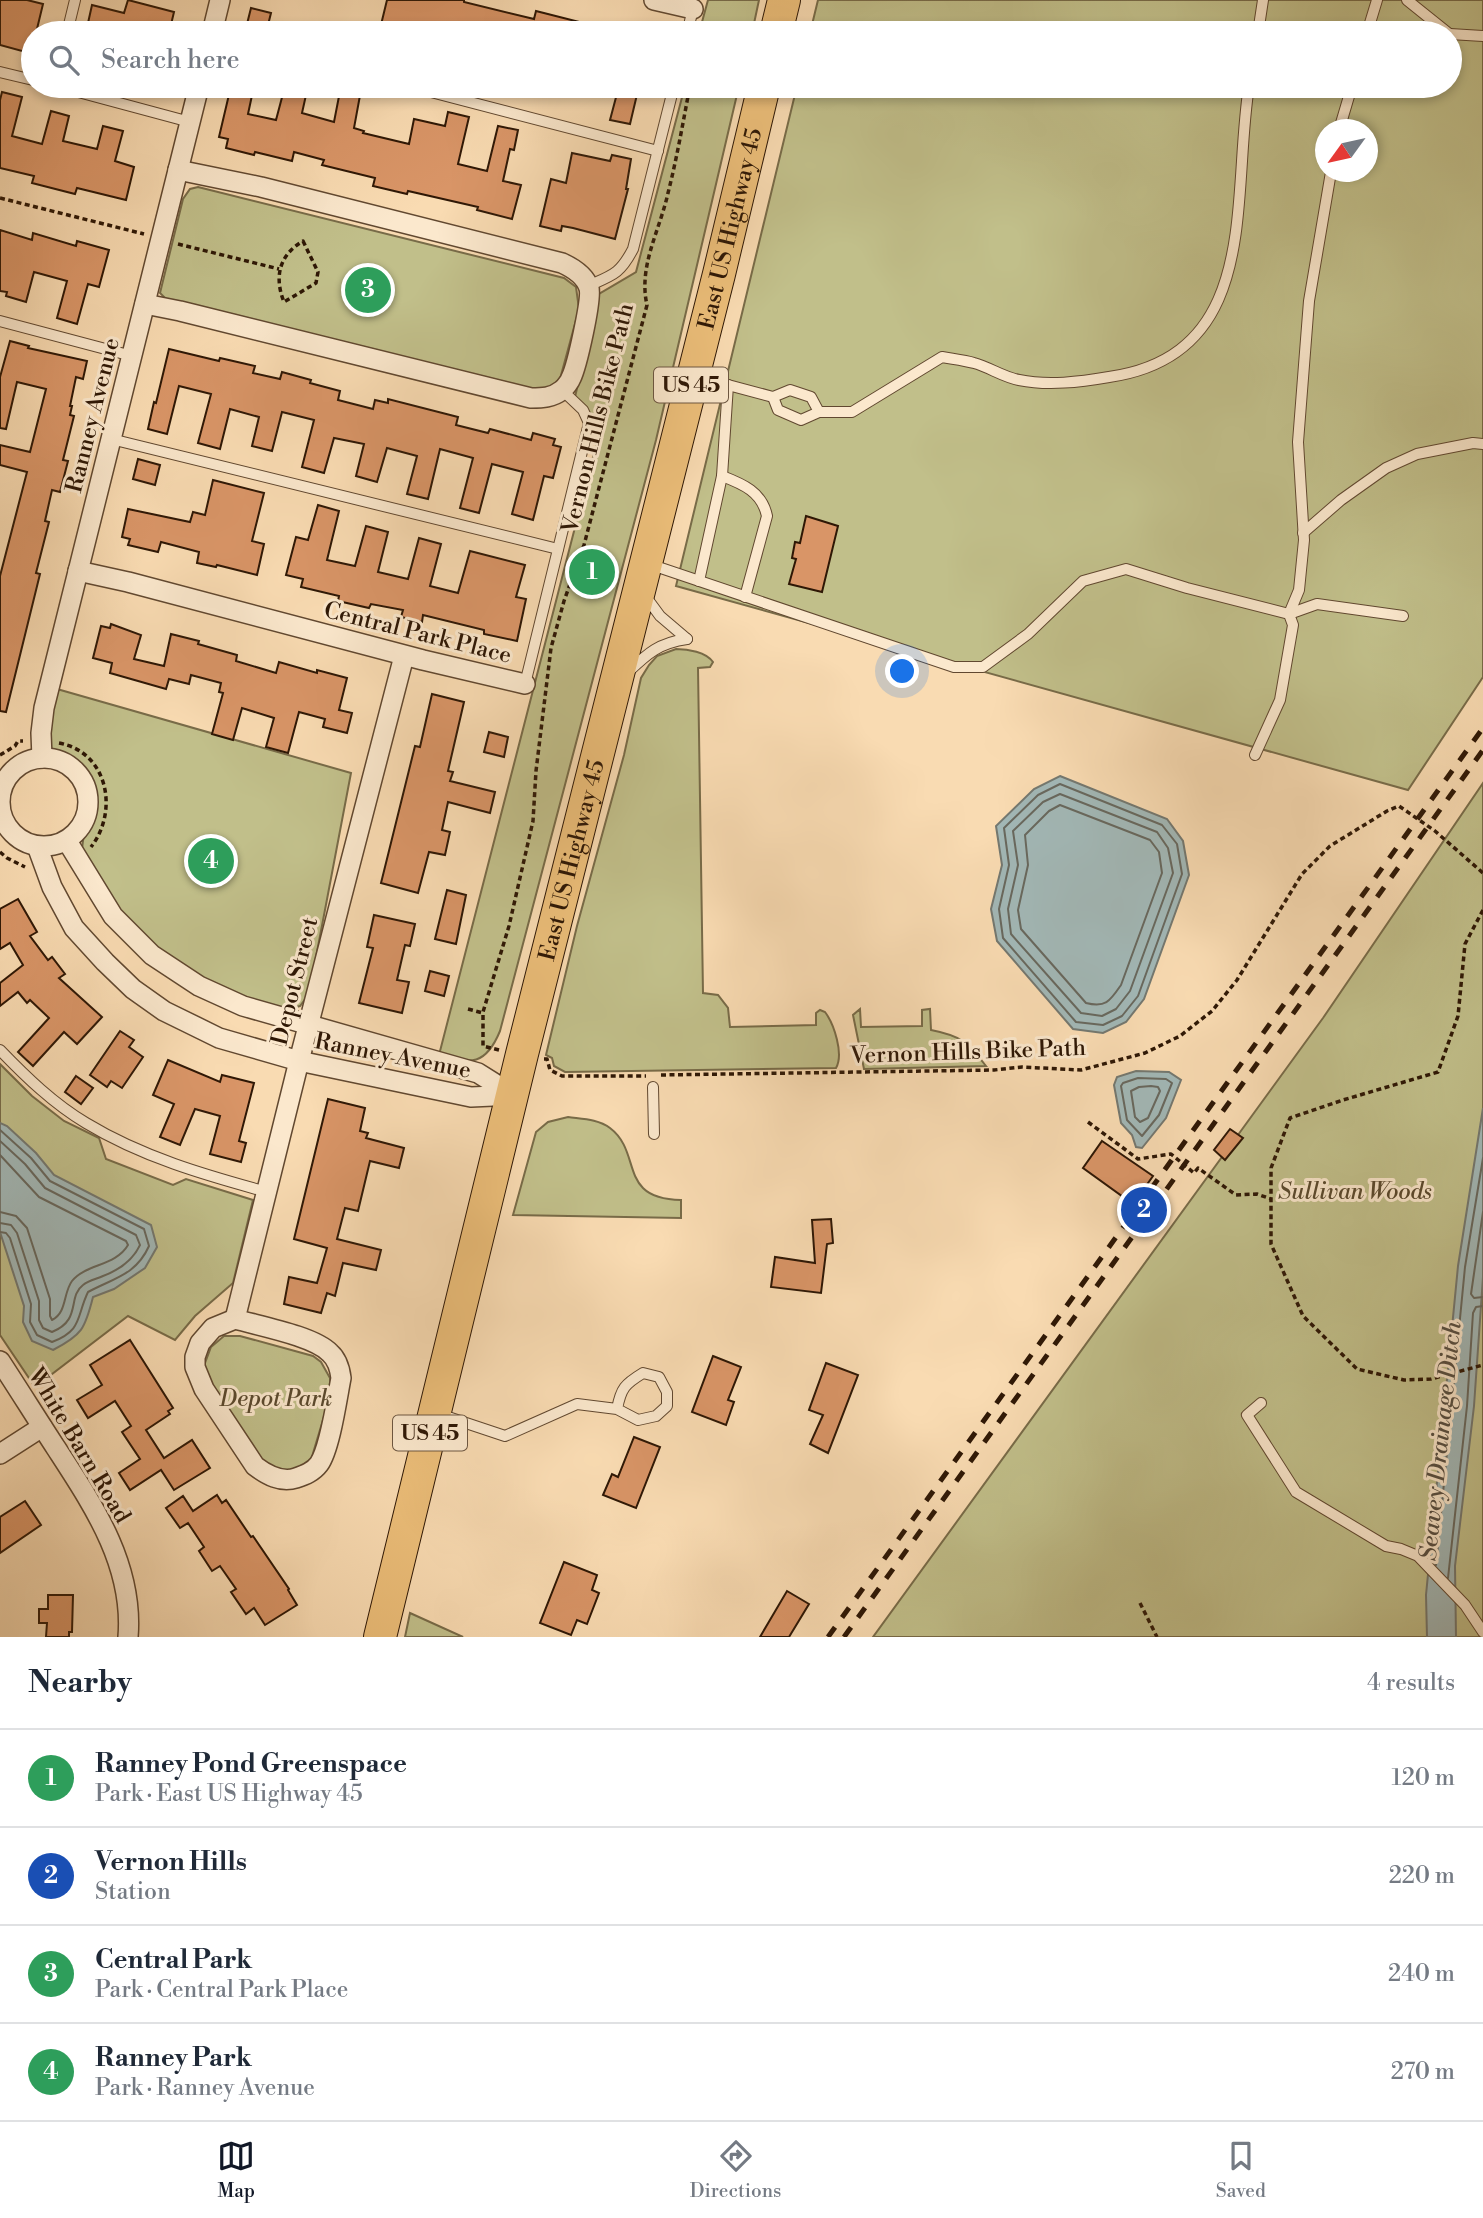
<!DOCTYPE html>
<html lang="en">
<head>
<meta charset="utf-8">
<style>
	:root { --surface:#fff; --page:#f6f6f7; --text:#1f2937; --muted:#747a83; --line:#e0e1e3; --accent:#111827 }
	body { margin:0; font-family:"Libre Bodoni",serif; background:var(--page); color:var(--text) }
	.compass { position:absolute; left:1315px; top:119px; width:63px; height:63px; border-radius:50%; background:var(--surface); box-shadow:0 4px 10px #0003; rotate:237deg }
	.you { position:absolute; left:903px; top:672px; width:24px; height:24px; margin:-18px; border:5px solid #fff; border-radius:50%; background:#1a73e8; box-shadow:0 0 0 10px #1a73e833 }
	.badge { display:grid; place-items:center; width:46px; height:46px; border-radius:50%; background:var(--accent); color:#fff; font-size:23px; font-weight:700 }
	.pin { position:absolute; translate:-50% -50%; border:4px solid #fff; box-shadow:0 2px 7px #0006 }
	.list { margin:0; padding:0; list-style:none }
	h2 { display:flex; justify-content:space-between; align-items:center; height:91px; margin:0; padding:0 28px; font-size:30px }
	h2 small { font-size:23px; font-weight:400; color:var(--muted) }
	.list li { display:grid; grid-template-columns:46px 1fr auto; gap:21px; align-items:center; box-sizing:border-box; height:98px; padding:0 28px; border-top:2px solid var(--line) }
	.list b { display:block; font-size:26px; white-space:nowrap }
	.list p { margin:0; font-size:23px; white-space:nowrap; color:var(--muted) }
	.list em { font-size:23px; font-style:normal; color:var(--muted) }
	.icon { flex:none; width:38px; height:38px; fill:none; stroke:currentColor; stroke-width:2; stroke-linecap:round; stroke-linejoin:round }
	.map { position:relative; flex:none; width:1483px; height:1637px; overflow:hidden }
	.search { position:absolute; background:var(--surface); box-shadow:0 4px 10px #0003; left:21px; right:21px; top:21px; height:77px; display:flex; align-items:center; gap:18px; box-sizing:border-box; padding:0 24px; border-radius:38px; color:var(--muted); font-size:26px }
	.sheet { height:483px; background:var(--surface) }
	nav { display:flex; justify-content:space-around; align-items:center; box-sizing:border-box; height:98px; border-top:2px solid var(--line); background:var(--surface); font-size:19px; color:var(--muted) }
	nav a { display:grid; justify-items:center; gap:4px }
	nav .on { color:var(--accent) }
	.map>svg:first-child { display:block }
</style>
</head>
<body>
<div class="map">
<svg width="1483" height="1637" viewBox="0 0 1483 1637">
	<rect width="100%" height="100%" fill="#f9dbb2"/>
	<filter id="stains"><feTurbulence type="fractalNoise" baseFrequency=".00286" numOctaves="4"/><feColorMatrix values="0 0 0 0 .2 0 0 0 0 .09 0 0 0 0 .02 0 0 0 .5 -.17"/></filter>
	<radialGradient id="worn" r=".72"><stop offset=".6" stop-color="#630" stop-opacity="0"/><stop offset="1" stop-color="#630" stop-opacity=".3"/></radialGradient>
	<g fill="#c1bf8a" stroke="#786b48" stroke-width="2" fill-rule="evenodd">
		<path d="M708,0H759L752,33H699Z"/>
		<path d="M818,0H1483V677L1408,790L676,586L797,86H1450V33H810ZM1326,130H1368V172H1326Z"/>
		<path d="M685,86H739L656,440L500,1031C486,1065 471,1065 439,1055L597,442V429L575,397L599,294L636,272Z"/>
		<path d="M198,187L564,278L576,287L579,309L560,379L543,393L168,301L160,293L183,199L190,189Z"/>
		<path d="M676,649C688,649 706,652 713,662L710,667L698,668L703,993L718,995L728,1008L730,1027L816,1025V1013L820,1010L825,1012C834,1024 844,1054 836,1068L565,1072L554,1066L552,1058L546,1055L577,926L624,755L641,678L649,665L657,656Z"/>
		<path d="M57,689L351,773L309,994L300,1006L284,1010L258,1005L177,969L126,925L82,849L84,833L95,803L88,782L80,767L59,756L50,748L47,731Z"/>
		<path d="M1483,783V1637H873L1323,1018Z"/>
		<path d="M860,1009L861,1027L922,1026V1010L930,1009L931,1030C962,1036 967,1042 986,1066L864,1069L853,1015Z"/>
		<path d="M0,1064L32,1096L64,1121L99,1138L106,1159L173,1185L186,1179L253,1200L233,1283L195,1316L175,1340L128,1316L35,1387L0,1335Z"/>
		<path d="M568,1117C582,1119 598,1119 610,1128C643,1153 617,1199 681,1200V1218L513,1215L536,1132L548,1122Z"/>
		<path d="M224,1336H240L313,1356L321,1362L330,1378L331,1393L311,1460L294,1474L260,1463L202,1371L211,1347Z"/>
		<path d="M410,1613L463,1637H405Z"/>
	</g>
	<g fill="#a2b8b7" stroke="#747870" stroke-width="2">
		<path d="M1060,776L1167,819L1183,841L1189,875L1144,999L1126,1022L1103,1033L1073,1029L997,941L991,909L1002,865L996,826L1034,789Z"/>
		<path d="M1136,1071L1169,1072L1181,1080L1166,1118L1142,1148L1136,1147L1132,1135L1121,1123L1114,1085L1117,1077Z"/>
		<path d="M1483,1108V1277L1474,1406L1455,1566L1456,1637H1427L1426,1595L1458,1266Z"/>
		<path d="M0,1123L7,1126L36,1153L54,1175L151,1225L157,1247L145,1268L114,1289L93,1297C85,1329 82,1335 53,1350L32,1341L23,1322L24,1306L0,1232Z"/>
	</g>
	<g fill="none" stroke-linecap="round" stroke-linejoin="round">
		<g stroke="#68685e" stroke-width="2">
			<path d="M1060,784L1162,825L1177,844L1182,874L1138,996L1122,1016L1103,1025L1076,1022L1003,938L999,909L1009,865L1004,828L1038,795Z"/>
			<path d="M1060,794L1157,832L1168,848L1173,873L1130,991L1116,1009L1102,1016L1081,1013L1011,934L1008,909L1018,865L1013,831L1043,802Z"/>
			<path d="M1060,805L1150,840L1159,852L1162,873L1121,985C1110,1001 1106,1008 1086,1003L1021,929L1018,910L1028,865L1025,835L1049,811Z"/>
			<path d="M1138,1078L1166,1079L1172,1083L1159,1115L1142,1136L1127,1120L1121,1086L1123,1083Z"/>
			<path d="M1151,1086L1158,1087L1160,1091L1148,1118L1140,1122L1135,1117L1131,1091L1139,1087Z"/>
			<path d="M0,1130L31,1158L50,1181L144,1229L149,1246C136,1275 114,1278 88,1292C76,1317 83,1330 52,1342L37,1335L30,1322L31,1304L10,1238L6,1233L0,1232"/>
			<path d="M0,1141L25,1164L45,1188L136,1235L140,1245C133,1260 119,1270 103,1276C97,1279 89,1280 83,1285C67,1297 82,1320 52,1332L43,1328L39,1320V1301L17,1233L11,1225L0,1223"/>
			<path d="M0,1155L39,1197L126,1241L128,1245C116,1266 85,1264 72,1281C63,1293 67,1313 52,1320L50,1316V1299L27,1228L16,1216L0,1212"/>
			<path d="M1483,1212L1471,1294L1474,1298L1483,1297"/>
			<path d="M1436,1565L1465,1267L1483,1158"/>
			<path d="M1448,1578L1467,1406L1473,1313L1476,1307L1483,1306"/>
		</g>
	</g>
	<g fill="#d99567" stroke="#2e1705" stroke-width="2">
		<path d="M0,0H27L43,4L36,33H33V54L0,45Z"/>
		<path d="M128,0L174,12L169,33H127L88,23L92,5L124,13Z"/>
		<path d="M387,0H464V2L534,19L536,11L603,28V33H379Z"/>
		<path d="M251,8L271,13L266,33L246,28Z"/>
		<path d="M231,86H254L248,114L276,120L285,86H308L302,113L334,122L341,86L361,90L354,128L364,131L363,133L409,144L414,119L445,126L448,112L469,117L458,164L487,171L498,126L518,130L514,150L510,149L503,181L521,185L512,219L477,210L478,207L408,191L407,194L373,186L375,178L322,165L324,160L294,152L292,161L255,152L254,155L226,148L228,139L219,137Z"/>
		<path d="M619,86H639L630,124L610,120Z"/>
		<path d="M2,92L22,97L12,136L42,144L51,111L69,116L63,141L97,149L103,126L123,131L115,161L134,167L126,200L77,188L75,194L32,183L34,176L0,168V100Z"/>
		<path d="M572,153L610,161L612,155L631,159L626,189H628L615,239L573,228L562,226L561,231L540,226L551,179L566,183Z"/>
		<path d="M0,230L32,240L33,233L76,246L77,241L109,250L99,287L88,284L77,324L57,318L67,281L34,272L26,302L6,296L7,292L0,291Z"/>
		<path d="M10,341L29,346L28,348L87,361L83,379L76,377L70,406H72L70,415L74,416L63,460L68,461L60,492L52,490L45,521L49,522L36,573L40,574L6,712L0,711V576L27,472L0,465V445L30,452L46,389L17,382L6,429L0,428V377Z"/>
		<path d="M169,349L219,361L220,358L255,366L253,373L280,379L282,372L311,380L310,383L340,391L338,400L373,409L375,400L388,403V399L458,417L456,425L488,433L490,429L531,440L533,433L555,439L553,445L561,447L553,478L544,476L533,520L512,514L523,472L492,464L479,513L460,508L473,458L440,449L428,499L407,494L417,456L387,448L377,482L356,476L364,444L334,438L324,473L302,467L314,420L282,412L272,451L252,446L259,417L230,409L220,449L198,443L211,394L179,386L167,434L148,429L154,402L156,403Z"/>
		<path d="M138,459L160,465L155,485L133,479Z"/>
		<path d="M213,480L264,493L252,541L264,544L257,575L217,565L216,567L197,563L199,552L161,542L158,552L128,545L130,539L122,537L128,509L190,522L193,512L205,515Z"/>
		<path d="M318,505L339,511L327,560L355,566L366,526L388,532L378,572L408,579L419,538L441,544L430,586L458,593L470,551L525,565L516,597L526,599L517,641L484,634V630L423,615L422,622L401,617L403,610L371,604L369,608L338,601L339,596L301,587L303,579L286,575L296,537L308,540Z"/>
		<path d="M806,516L838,526L822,592L789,584L796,559L792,558L795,542L800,543Z"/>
		<path d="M111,624L141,635L134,659L164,666L171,634L199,641L198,644L237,655L236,661L276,673L279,662L317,673V670L347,678L339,710L352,713L347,733L323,727L325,719L299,712L288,753L266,747L274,718L242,708L233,740L212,734L223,693L219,692L221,683L191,675L189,684L169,679L166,689L110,673L112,663L93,658L101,626L110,628Z"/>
		<path d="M432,694L464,702L448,771L453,772L450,781L495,792L490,813L448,802L442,830L450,832L445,855L429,852L418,893L381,883L415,746L420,747Z"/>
		<path d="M489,732L508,737L504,757L484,752Z"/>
		<path d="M447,890L466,895L456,944L435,939Z"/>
		<path d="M18,899L37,932L30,936L48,960L52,957L65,974L59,978L102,1017L77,1044L64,1032L33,1066L18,1052L49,1018L30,1000L27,1003L18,992L0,1006V983L23,965L10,943L0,949V909Z"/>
		<path d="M374,915L415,924L410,946L405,945L397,980L409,982L402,1013L359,1003L373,948L367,947Z"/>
		<path d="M430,971L449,976L444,996L425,991Z"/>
		<path d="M120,1031L134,1040L129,1047L143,1057L122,1088L111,1081L107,1087L90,1075Z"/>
		<path d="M168,1060L220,1082L222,1075L254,1083L239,1141L246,1143L241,1162L210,1154L220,1116L195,1109L180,1145L160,1137L174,1104L153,1095Z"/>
		<path d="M76,1076L93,1088L81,1104L65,1092Z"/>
		<path d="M328,1099L365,1108L360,1131L368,1133L366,1138L404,1148L399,1168L370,1161L358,1211L345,1208L337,1239L381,1250L376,1270L343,1263L335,1296L327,1293L321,1313L284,1304L289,1277L317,1283L327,1248L294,1239Z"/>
		<path d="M1230,1129L1243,1138L1225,1160L1214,1150Z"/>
		<path d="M1102,1141L1153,1176L1133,1204L1083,1168Z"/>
		<path d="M831,1219L833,1243L827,1244L821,1293L771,1287L775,1257L815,1263L812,1220Z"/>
		<path d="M130,1340L173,1408L168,1411L170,1414L146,1430L164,1458L192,1440L210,1468L174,1490L161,1470L130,1490L119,1473L140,1459L122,1432L131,1426L115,1401L88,1418L77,1400L102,1385L90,1365Z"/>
		<path d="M713,1356L741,1367L728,1400L734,1402L726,1425L692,1412Z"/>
		<path d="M826,1363L858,1375L828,1453L810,1444L823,1415L809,1410Z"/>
		<path d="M634,1437L660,1447L636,1508L603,1495L612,1474L618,1477Z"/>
		<path d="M217,1495L222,1503L226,1500L251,1537L253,1536L289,1589L288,1590L297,1605L265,1625L254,1608L246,1614L231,1592L236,1589L220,1566L212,1571L199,1551L204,1547L188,1523L180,1528L166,1508L183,1496L193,1511Z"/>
		<path d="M25,1501L41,1525L0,1553V1517Z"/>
		<path d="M564,1562L597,1575L592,1590L599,1593L587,1624L577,1620L571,1635L540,1623Z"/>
		<path d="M787,1591L809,1604L789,1637H760Z"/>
		<path d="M48,1595H73L72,1632H69V1637H46L47,1623H39V1609H48Z"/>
	</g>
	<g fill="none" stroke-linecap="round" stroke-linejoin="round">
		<g stroke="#614830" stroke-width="12">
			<g id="service">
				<path d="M1407,0L1448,33"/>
				<path d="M67,33L75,0"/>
				<path d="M687,33L693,9"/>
				<path d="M1258,33L1263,0"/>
				<path d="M1367,33L1377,0"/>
				<path d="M1450,34L1483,36"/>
				<path d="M0,72L33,80"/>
				<path d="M56,86L190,122"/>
				<path d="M408,86L658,151"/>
				<path d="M1339,130L1352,86"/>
				<path d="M588,286C613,275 620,274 633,249L674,86"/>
				<path d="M0,321L132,356"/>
				<path d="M696,381L728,385L773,397L790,390L811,397L819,412"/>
				<path d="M773,397L778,410L801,420L819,412H852L942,357C953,359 964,360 974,363C989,367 1003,377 1019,380C1048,386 1080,382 1109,377C1262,355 1231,199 1249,86"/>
				<path d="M111,439L558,549"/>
				<path d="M722,476C743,484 762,492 767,516L745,597"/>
				<path d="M1303,533L1341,500L1386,468L1417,454L1473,443L1483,444"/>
				<path d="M649,564L954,667H983L1028,634L1083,581L1126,569L1187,588L1289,614L1299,590L1304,540L1298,442L1309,301L1331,172"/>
				<path d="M699,581L722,476L728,385"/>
				<path d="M646,597L660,616L687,639"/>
				<path d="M628,672C648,653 659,643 687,639"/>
				<path d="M525,684L589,423L583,410L562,390"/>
				<path d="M1255,755L1280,700L1293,625L1289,614L1317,604L1403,616"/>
				<path d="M0,1050C26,1077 54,1104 86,1123C142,1157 205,1175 267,1192"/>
				<path d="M653,1087L654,1134"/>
				<path d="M1261,1403L1247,1415L1296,1492L1386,1546L1401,1549L1418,1556L1465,1605L1483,1632"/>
				<path d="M439,1414L505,1436L577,1404L617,1409L638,1420L656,1416L667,1406V1392L659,1377L643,1373C625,1384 621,1388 617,1409"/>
			</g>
		</g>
		<g stroke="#614830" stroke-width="22">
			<g id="minor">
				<path d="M654,0L693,9"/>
				<path d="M212,33L220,0"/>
				<path d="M145,304L180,311L531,398C542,398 552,398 562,390C565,388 570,381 571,378C577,366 592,299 589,288C585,275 573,268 562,263L261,187L178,170"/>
				<path d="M78,571L128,582L423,660L525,684"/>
				<path d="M42,758L41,733L44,708L199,86"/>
				<circle cx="44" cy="802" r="44"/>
				<path d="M67,841L113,916L152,955L199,986L243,1006L478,1073L513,1095"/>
				<path d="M37,846L52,887L74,928L105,962L133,989L164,1011L219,1038L299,1061L471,1097L513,1095"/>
				<path d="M235,1319L299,1061L404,656"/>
				<path d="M235,1319C259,1326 314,1336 330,1353C337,1359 340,1370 341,1378C337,1398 330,1449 319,1464C313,1472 305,1475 296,1478C281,1483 267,1475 255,1466L204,1389L195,1367V1357L200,1343L213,1328Z"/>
				<path d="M0,1361C19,1390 37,1419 56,1448C93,1505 134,1565 128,1637"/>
				<path d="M0,1454L42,1427"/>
			</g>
		</g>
		<g stroke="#2e1705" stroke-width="34">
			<g id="primary">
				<path d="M776,33L784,0"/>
				<path id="s1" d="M380,1637L522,1054L719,274L764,86"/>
			</g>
		</g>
		<g stroke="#2e1705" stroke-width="3.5" stroke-dasharray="5 3.5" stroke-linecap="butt">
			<path d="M0,198L144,234"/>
			<path d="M303,241L318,272L316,283L284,302C274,277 279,255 303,241Z"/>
			<path d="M178,244L279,269"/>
			<path d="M59,743C108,752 119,811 91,847"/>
			<path d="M0,755L15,746L18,741H23"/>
			<path d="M0,852L7,858L25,867"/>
			<path d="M1483,910L1465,944L1458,1016L1438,1072L1343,1100L1290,1118L1271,1168V1244L1303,1316L1357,1369L1404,1380L1431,1379L1483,1365"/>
			<path d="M468,1009L483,1013"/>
			<path d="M499,1050L483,1046V1012L509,926L533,821L536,771L551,648L564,601L584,545L647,305C638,266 660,230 668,193C677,158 683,122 690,86"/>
			<path d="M544,1059H547L550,1070L562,1076H646"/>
			<path d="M661,1075L994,1070L1022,1067L1081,1070L1145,1053L1180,1036L1212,1011L1237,980L1302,874L1330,846L1387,811L1399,806L1435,831L1483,873"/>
			<path d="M1088,1122L1138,1159L1171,1154L1194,1173L1198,1168L1236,1195L1257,1194L1271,1199"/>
			<path d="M1140,1603L1157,1637"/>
		</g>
		<use href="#service" stroke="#fbe8cd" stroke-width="10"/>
		<use href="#minor" stroke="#fbe8cd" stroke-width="19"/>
		<use href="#primary" stroke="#ecbe79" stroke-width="32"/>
		<g stroke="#2e1705" stroke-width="5" stroke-dasharray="12 12" stroke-linecap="butt">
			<path d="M828,1637L1483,728"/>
			<path d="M844,1637L1483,750"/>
		</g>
	</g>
	<g text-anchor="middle" stroke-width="6" stroke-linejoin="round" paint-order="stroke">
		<g fill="#fbe8cd" stroke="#6c5641" stroke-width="2">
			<rect x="654" y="367.5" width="74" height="35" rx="5"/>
			<rect x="393" y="1415.5" width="74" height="35" rx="5"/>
		</g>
		<g font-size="21" font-weight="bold" fill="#2e1705">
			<text x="691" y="392">US 45</text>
			<text x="430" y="1440">US 45</text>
		</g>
		<g font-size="23" fill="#2e1705" stroke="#fbe8cd">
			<text dy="8" stroke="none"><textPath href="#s1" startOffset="1451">East US Highway 45</textPath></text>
			<text transform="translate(92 415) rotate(-76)" y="8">Ranney Avenue</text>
			<text transform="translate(597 418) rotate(-76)" y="8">Vernon Hills Bike Path</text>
			<text transform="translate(418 632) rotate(14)" y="8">Central Park Place</text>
			<text dy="8" stroke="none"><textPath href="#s1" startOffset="800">East US Highway 45</textPath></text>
			<text transform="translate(294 981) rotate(-76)" y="8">Depot Street</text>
			<text transform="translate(968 1051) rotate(-2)" y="8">Vernon Hills Bike Path</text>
			<text transform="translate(393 1055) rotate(11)" y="8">Ranney Avenue</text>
			<text transform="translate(80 1445) rotate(59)" y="8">White Barn Road</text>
		</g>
		<g font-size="23" font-style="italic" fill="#5a492d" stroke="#fbe8cd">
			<text x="1355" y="1199">Sullivan Woods</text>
			<text x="276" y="1406">Depot Park</text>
		</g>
		<g font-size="24" font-style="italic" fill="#574f43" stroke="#fbe8cd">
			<text transform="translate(1440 1441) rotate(-84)" y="8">Seavey Drainage Ditch</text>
		</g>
	</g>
	<rect width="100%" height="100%" filter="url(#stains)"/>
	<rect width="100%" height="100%" fill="url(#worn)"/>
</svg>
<svg class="compass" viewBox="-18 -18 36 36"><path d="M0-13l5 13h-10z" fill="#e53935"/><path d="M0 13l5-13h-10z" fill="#747a83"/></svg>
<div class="you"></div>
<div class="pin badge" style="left:592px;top:572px;background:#2e9e5b">1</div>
<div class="pin badge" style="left:1144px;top:1210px;background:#1a4fb4">2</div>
<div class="pin badge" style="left:368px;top:290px;background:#2e9e5b">3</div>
<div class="pin badge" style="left:211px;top:861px;background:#2e9e5b">4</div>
<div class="search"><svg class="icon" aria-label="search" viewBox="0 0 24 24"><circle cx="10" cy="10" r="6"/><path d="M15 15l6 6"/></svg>Search here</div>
</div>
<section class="sheet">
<h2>Nearby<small>4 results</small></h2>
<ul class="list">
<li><span class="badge" style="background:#2e9e5b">1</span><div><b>Ranney Pond Greenspace</b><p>Park · East US Highway 45</p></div><em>120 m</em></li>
<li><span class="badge" style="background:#1a4fb4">2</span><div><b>Vernon Hills</b><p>Station</p></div><em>220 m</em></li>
<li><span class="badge" style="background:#2e9e5b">3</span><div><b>Central Park</b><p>Park · Central Park Place</p></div><em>240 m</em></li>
<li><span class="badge" style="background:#2e9e5b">4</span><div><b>Ranney Park</b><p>Park · Ranney Avenue</p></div><em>270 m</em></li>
</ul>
</section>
<nav>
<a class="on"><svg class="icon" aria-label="map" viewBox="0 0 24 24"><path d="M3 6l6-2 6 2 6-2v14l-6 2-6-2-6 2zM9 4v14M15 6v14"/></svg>Map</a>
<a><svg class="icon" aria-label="directions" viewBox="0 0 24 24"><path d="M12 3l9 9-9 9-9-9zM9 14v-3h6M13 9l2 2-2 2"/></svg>Directions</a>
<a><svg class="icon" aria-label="saved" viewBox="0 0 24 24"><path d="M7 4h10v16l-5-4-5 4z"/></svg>Saved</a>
</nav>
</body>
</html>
